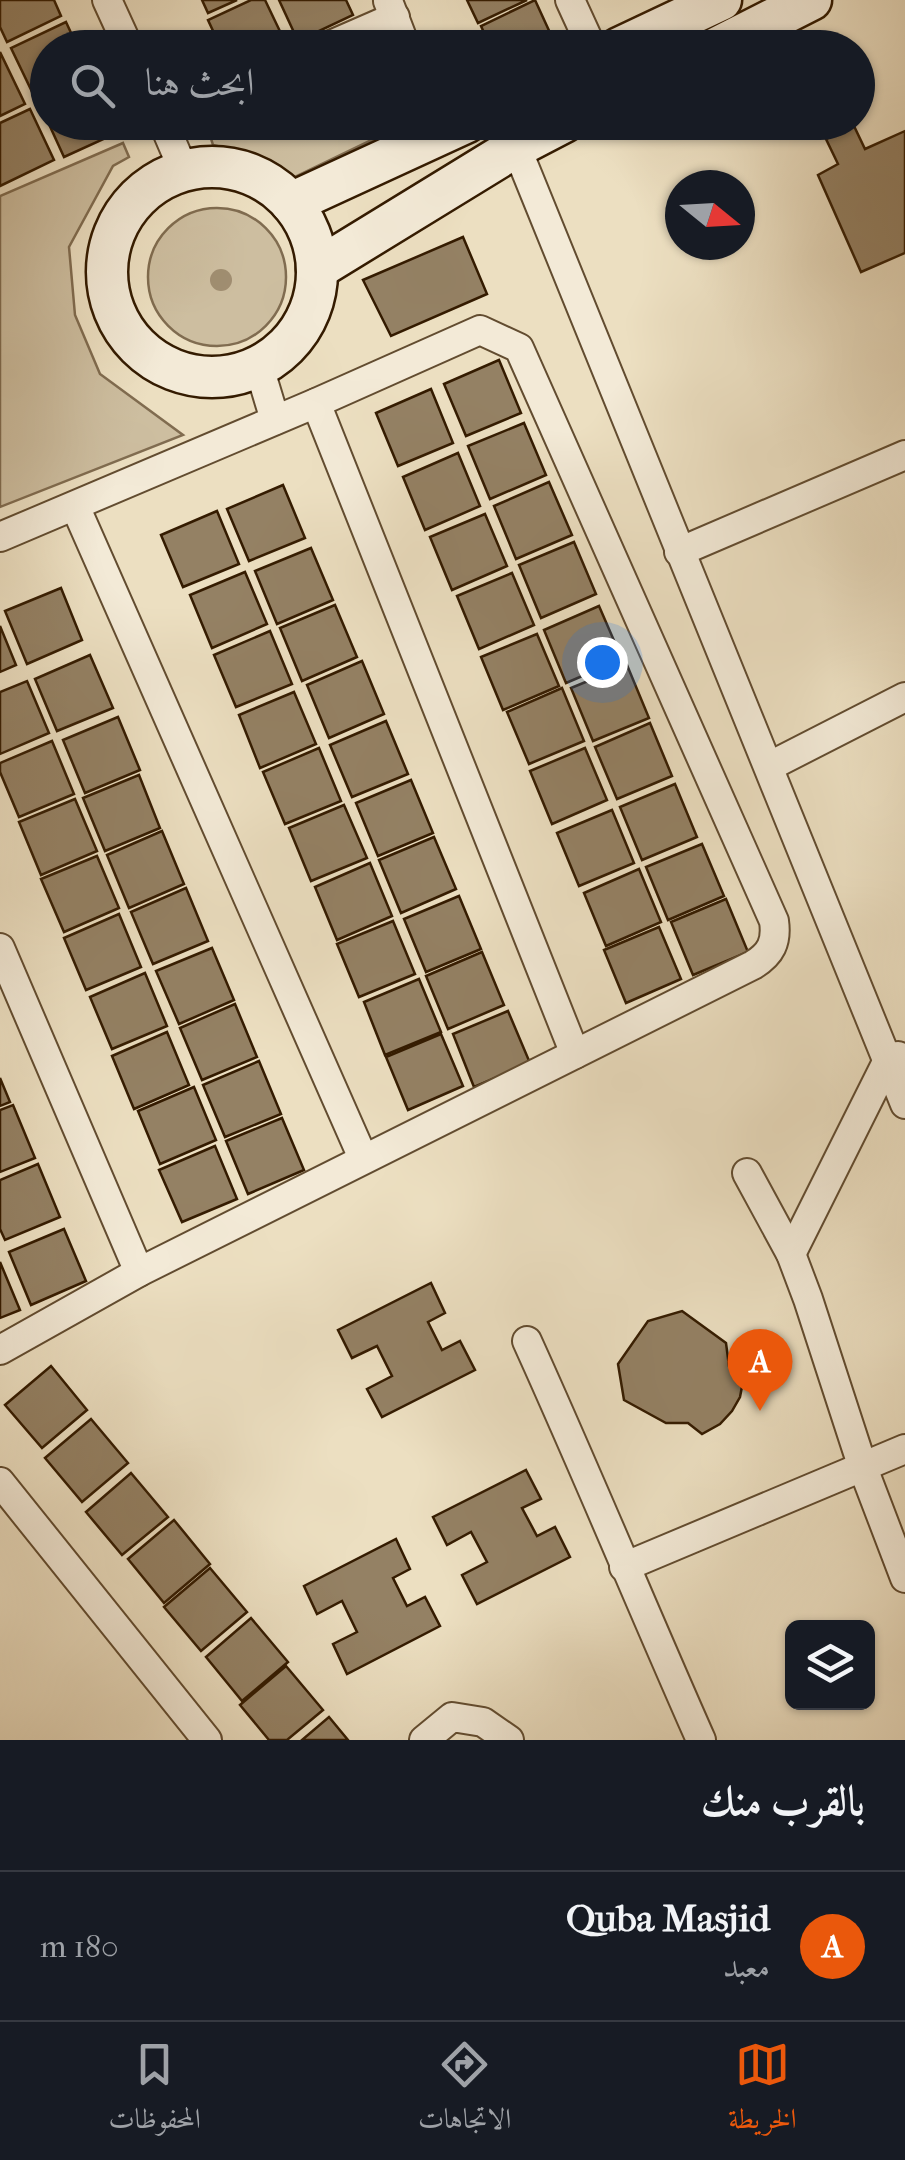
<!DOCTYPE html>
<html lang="ar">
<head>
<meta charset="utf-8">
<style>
	:root { --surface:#171b24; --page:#20242c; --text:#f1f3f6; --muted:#9ea1a6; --line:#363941; --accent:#ea580c }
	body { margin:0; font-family:"IM FELL French Canon",Amiri,serif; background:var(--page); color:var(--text); direction:rtl }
	.controls { position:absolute; right:30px; bottom:30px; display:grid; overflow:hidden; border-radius:15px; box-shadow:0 2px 8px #0004 }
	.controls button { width:90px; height:90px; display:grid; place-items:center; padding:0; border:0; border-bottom:2px solid var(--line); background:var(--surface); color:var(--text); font:50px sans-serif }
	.compass { position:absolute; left:665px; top:170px; width:90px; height:90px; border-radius:50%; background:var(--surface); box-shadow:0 2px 8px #0004; rotate:108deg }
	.you { position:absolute; left:602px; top:662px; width:35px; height:35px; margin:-25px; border:8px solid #fff; border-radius:50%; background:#1a73e8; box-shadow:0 0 0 15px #1a73e833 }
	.badge { display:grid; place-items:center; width:65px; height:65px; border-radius:50%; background:var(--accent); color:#fff; font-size:32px; font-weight:700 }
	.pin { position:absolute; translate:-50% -82px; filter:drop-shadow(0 2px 5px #0008) }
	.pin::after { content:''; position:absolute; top:52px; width:35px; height:30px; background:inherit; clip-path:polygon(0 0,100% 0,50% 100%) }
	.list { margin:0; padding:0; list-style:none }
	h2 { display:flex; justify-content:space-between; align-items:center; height:130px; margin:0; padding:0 40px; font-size:42px }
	h2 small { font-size:32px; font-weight:400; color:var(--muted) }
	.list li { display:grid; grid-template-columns:65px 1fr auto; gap:30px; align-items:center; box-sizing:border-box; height:150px; padding:0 40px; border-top:2px solid var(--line) }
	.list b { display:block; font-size:38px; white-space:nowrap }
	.list p { margin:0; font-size:32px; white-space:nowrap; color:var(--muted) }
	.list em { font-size:32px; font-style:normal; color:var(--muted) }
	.icon { flex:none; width:55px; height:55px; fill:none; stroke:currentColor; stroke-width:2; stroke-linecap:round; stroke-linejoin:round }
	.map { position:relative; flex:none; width:905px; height:1740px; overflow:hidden; direction:ltr }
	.search { position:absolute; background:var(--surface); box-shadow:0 2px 8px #0004; left:30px; right:30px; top:30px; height:110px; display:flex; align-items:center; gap:25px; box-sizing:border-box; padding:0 35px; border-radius:55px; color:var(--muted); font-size:38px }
	.sheet { height:280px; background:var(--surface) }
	nav { display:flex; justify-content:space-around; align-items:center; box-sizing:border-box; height:140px; border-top:2px solid var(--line); background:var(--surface); font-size:28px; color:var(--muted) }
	nav a { display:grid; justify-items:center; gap:5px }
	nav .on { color:var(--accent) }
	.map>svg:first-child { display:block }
</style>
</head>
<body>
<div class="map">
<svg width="905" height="1740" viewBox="0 0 905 1740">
	<rect width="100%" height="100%" fill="#ecdfc1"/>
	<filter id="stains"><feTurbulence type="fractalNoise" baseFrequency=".002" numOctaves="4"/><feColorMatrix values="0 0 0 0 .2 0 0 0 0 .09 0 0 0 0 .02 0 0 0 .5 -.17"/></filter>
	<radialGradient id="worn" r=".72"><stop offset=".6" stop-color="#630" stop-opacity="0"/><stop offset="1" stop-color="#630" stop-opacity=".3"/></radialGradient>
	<g fill="#cdbea0" stroke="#806c50" stroke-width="2.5">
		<path d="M409,122L295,177L254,155L213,145L206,123Z"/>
		<path d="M123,143L129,157L113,166L69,247L75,315L100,374L183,435L0,507V196Z"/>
		<circle cx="217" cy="277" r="69"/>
	</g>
	<g fill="#948164" stroke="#341b00" stroke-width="2.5">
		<path d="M0,0H54L61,16L7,42L0,27Z"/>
		<path d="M202,0H237L208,13Z"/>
		<path d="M251,0H265L287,46L221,48L208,20Z"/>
		<path d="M279,0H346L353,15L298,41Z"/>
		<path d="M467,0H527L478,23Z"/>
		<path d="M535,0L557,48H491L481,26Z"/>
		<path d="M66,22L78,48H48V94L36,100L11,48Z"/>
		<path d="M0,52L25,104L0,116Z"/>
		<path d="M30,109L54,160L0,186V123Z"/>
		<path d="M48,122H114L119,132L64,157Z"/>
		<path d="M854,126L865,149L905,131V253L861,272L818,175L838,164L826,139Z"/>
		<path d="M463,237L487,294L391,336L363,280Z"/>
		<path d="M499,360L521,413L466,436L444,384Z"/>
		<path d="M431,389L453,443L398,466L376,413Z"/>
		<path d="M524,423L546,475L490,499L468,446Z"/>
		<path d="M458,453L480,506L425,530L403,477Z"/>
		<path d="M549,482L572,535L516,559L494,506Z"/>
		<path d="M283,485L305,538L249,561L227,509Z"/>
		<path d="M217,511L239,564L183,587L161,535Z"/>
		<path d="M485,514L507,566L452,590L430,537Z"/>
		<path d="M574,542L596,594L541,618L519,565Z"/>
		<path d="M311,548L333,600L277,624L255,571Z"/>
		<path d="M245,572L267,624L212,648L190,595Z"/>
		<path d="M512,573L534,625L479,649L457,596Z"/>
		<path d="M61,588L82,640L27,664L5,611Z"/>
		<path d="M335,605L357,657L302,681L280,628Z"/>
		<path d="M599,606L622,659L566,683L544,630Z"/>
		<path d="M0,626L16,665L0,672Z"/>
		<path d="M270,631L292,684L236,707L214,655Z"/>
		<path d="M537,634L559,686L503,710L481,657Z"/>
		<path d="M90,655L113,708L57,731L35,679Z"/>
		<path d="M362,661L384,714L329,738L307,685Z"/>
		<path d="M627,665L649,718L593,741L571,688Z"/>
		<path d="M27,681L49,733L0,754V692Z"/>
		<path d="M562,688L584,741L529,764L507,712Z"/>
		<path d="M294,692L316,744L260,768L239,715Z"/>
		<path d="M118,717L140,770L85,793L63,740Z"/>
		<path d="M386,721L408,774L352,797L330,745Z"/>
		<path d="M650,723L672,776L617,799L595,747Z"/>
		<path d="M52,741L74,794L19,817L0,772V763Z"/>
		<path d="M319,748L341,801L285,824L263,772Z"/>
		<path d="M585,748L607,800L552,824L530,771Z"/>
		<path d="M139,775L160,828L105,851L83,798Z"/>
		<path d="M411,780L433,833L378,856L356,803Z"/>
		<path d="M675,784L697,837L642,860L620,807Z"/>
		<path d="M75,799L97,851L41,875L19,822Z"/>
		<path d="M344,805L367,858L311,881L289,828Z"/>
		<path d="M612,810L634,863L579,886L557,833Z"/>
		<path d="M162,831L184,884L129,908L107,855Z"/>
		<path d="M434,837L456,889L401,913L379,860Z"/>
		<path d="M702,844L724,896L668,920L646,867Z"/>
		<path d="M97,856L119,908L64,932L41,879Z"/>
		<path d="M370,863L392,916L337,940L315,887Z"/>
		<path d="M639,869L661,922L606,946L584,893Z"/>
		<path d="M186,888L208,941L153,964L131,912Z"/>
		<path d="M459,896L481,949L426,972L404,919Z"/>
		<path d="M726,899L748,952L693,975L671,922Z"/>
		<path d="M119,914L141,967L86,990L64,938Z"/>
		<path d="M393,921L415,974L359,997L337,944Z"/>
		<path d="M659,927L681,979L626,1003L604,950Z"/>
		<path d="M212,948L234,1000L179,1024L156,971Z"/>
		<path d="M482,952L504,1005L448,1029L426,976Z"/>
		<path d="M145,973L167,1026L112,1049L90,997Z"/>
		<path d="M419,979L441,1032L385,1055L364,1002Z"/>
		<path d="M235,1004L257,1057L202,1080L180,1028Z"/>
		<path d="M508,1011L530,1063L474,1087L453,1034Z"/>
		<path d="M167,1032L189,1085L134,1109L112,1056Z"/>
		<path d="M441,1034L463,1086L408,1110L386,1057Z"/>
		<path d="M259,1061L281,1114L225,1137L203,1085Z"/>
		<path d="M0,1078L10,1102L0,1106Z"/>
		<path d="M194,1087L216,1140L160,1164L138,1111Z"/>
		<path d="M13,1105L35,1158L0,1172V1110Z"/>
		<path d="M282,1118L304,1170L248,1194L226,1141Z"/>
		<path d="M215,1146L237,1199L182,1222L159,1170Z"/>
		<path d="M38,1164L60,1217L5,1240L0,1229V1180Z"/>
		<path d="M64,1229L86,1281L31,1305L9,1252Z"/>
		<path d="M0,1262L20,1310L0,1318Z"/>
		<path d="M431,1283L445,1313L428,1322L442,1350L460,1341L475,1370L382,1417L367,1389L392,1376L377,1346L352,1358L338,1330Z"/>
		<path d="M682,1311L726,1343L729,1366L744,1376L740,1397L732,1411L720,1424L702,1434L688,1423H666L624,1400L618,1364L648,1321Z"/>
		<path d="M51,1366L87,1410L42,1448L5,1405Z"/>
		<path d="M91,1419L128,1463L82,1502L45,1458Z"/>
		<path d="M526,1470L541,1499L522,1508L537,1536L555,1527L570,1557L477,1604L462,1575L487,1562L471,1532L447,1545L433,1517Z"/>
		<path d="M131,1473L168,1517L122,1555L86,1512Z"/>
		<path d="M174,1520L210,1564L164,1603L128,1559Z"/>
		<path d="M396,1539L410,1569L393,1578L407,1606L425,1597L440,1626L347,1674L333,1644L357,1632L342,1601L317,1614L304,1586Z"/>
		<path d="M210,1568L247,1612L201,1651L164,1607Z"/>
		<path d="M251,1618L288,1662L242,1701L206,1657Z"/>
		<path d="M286,1666L323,1710L287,1740H269L240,1705Z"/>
		<path d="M329,1717L348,1740H302Z"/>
	</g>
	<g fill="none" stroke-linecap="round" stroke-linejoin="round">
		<g stroke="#624c30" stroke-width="32">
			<g id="street">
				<path d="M107,0L129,48"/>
				<path d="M570,0L592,48"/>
				<path d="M388,1L406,48"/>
				<path d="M324,48L395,17"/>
				<path d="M163,122L184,171"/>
				<path d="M506,122L905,1104"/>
				<path d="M259,367L275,420"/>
				<path d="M316,403L575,1054"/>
				<path d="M75,506L363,1158"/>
				<path d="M0,537L316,403L480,330L519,348L774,921C777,942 771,954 753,965L139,1272L0,1350"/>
				<path d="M679,552L905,455"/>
				<path d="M770,766L905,697"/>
				<path d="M0,948L139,1272"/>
				<path d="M747,1173L791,1254L808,1299L863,1468L905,1578"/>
				<path d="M791,1254L889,1058L898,1056"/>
				<path d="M527,1341C587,1473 642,1607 701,1740"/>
				<path d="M0,1482L207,1740"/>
				<path d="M624,1567L905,1449"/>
				<path d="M424,1740L452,1717L483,1722L509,1740"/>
			</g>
		</g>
		<g stroke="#341b00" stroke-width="45">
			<g id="secondary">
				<path d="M619,48L721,0"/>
				<path d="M716,48L811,0"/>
				<circle cx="212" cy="272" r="105"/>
				<path d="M291,203L467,122"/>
				<path d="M317,269L516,147L564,122"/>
			</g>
		</g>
		<use href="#street" stroke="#f3ead7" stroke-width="28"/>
		<use href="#secondary" stroke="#f3ead7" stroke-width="40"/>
	</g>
	<circle fill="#a08e71" cx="221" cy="280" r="11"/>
	<rect width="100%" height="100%" filter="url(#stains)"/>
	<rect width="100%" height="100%" fill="url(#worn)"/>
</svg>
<div class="controls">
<button><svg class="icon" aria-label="layers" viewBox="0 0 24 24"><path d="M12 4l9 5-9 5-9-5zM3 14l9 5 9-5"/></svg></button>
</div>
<svg class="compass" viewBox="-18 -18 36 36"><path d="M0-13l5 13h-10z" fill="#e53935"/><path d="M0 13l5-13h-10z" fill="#9ea1a6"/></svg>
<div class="you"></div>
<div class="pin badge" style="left:760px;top:1411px">A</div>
<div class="search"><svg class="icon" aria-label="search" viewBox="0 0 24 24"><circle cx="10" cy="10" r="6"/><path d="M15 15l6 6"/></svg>ابحث هنا</div>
</div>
<section class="sheet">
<h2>بالقرب منك<small></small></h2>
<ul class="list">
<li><span class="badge">A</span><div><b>Quba Masjid</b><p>معبد</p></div><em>180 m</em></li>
</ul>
</section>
<nav>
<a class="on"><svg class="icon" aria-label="map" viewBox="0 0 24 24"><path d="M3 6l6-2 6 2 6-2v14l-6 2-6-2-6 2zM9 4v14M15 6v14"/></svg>الخريطة</a>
<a><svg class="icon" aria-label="directions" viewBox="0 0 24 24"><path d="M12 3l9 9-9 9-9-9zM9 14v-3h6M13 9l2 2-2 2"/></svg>الاتجاهات</a>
<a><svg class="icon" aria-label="saved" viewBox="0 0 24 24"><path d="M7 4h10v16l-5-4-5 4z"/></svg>المحفوظات</a>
</nav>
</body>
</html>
